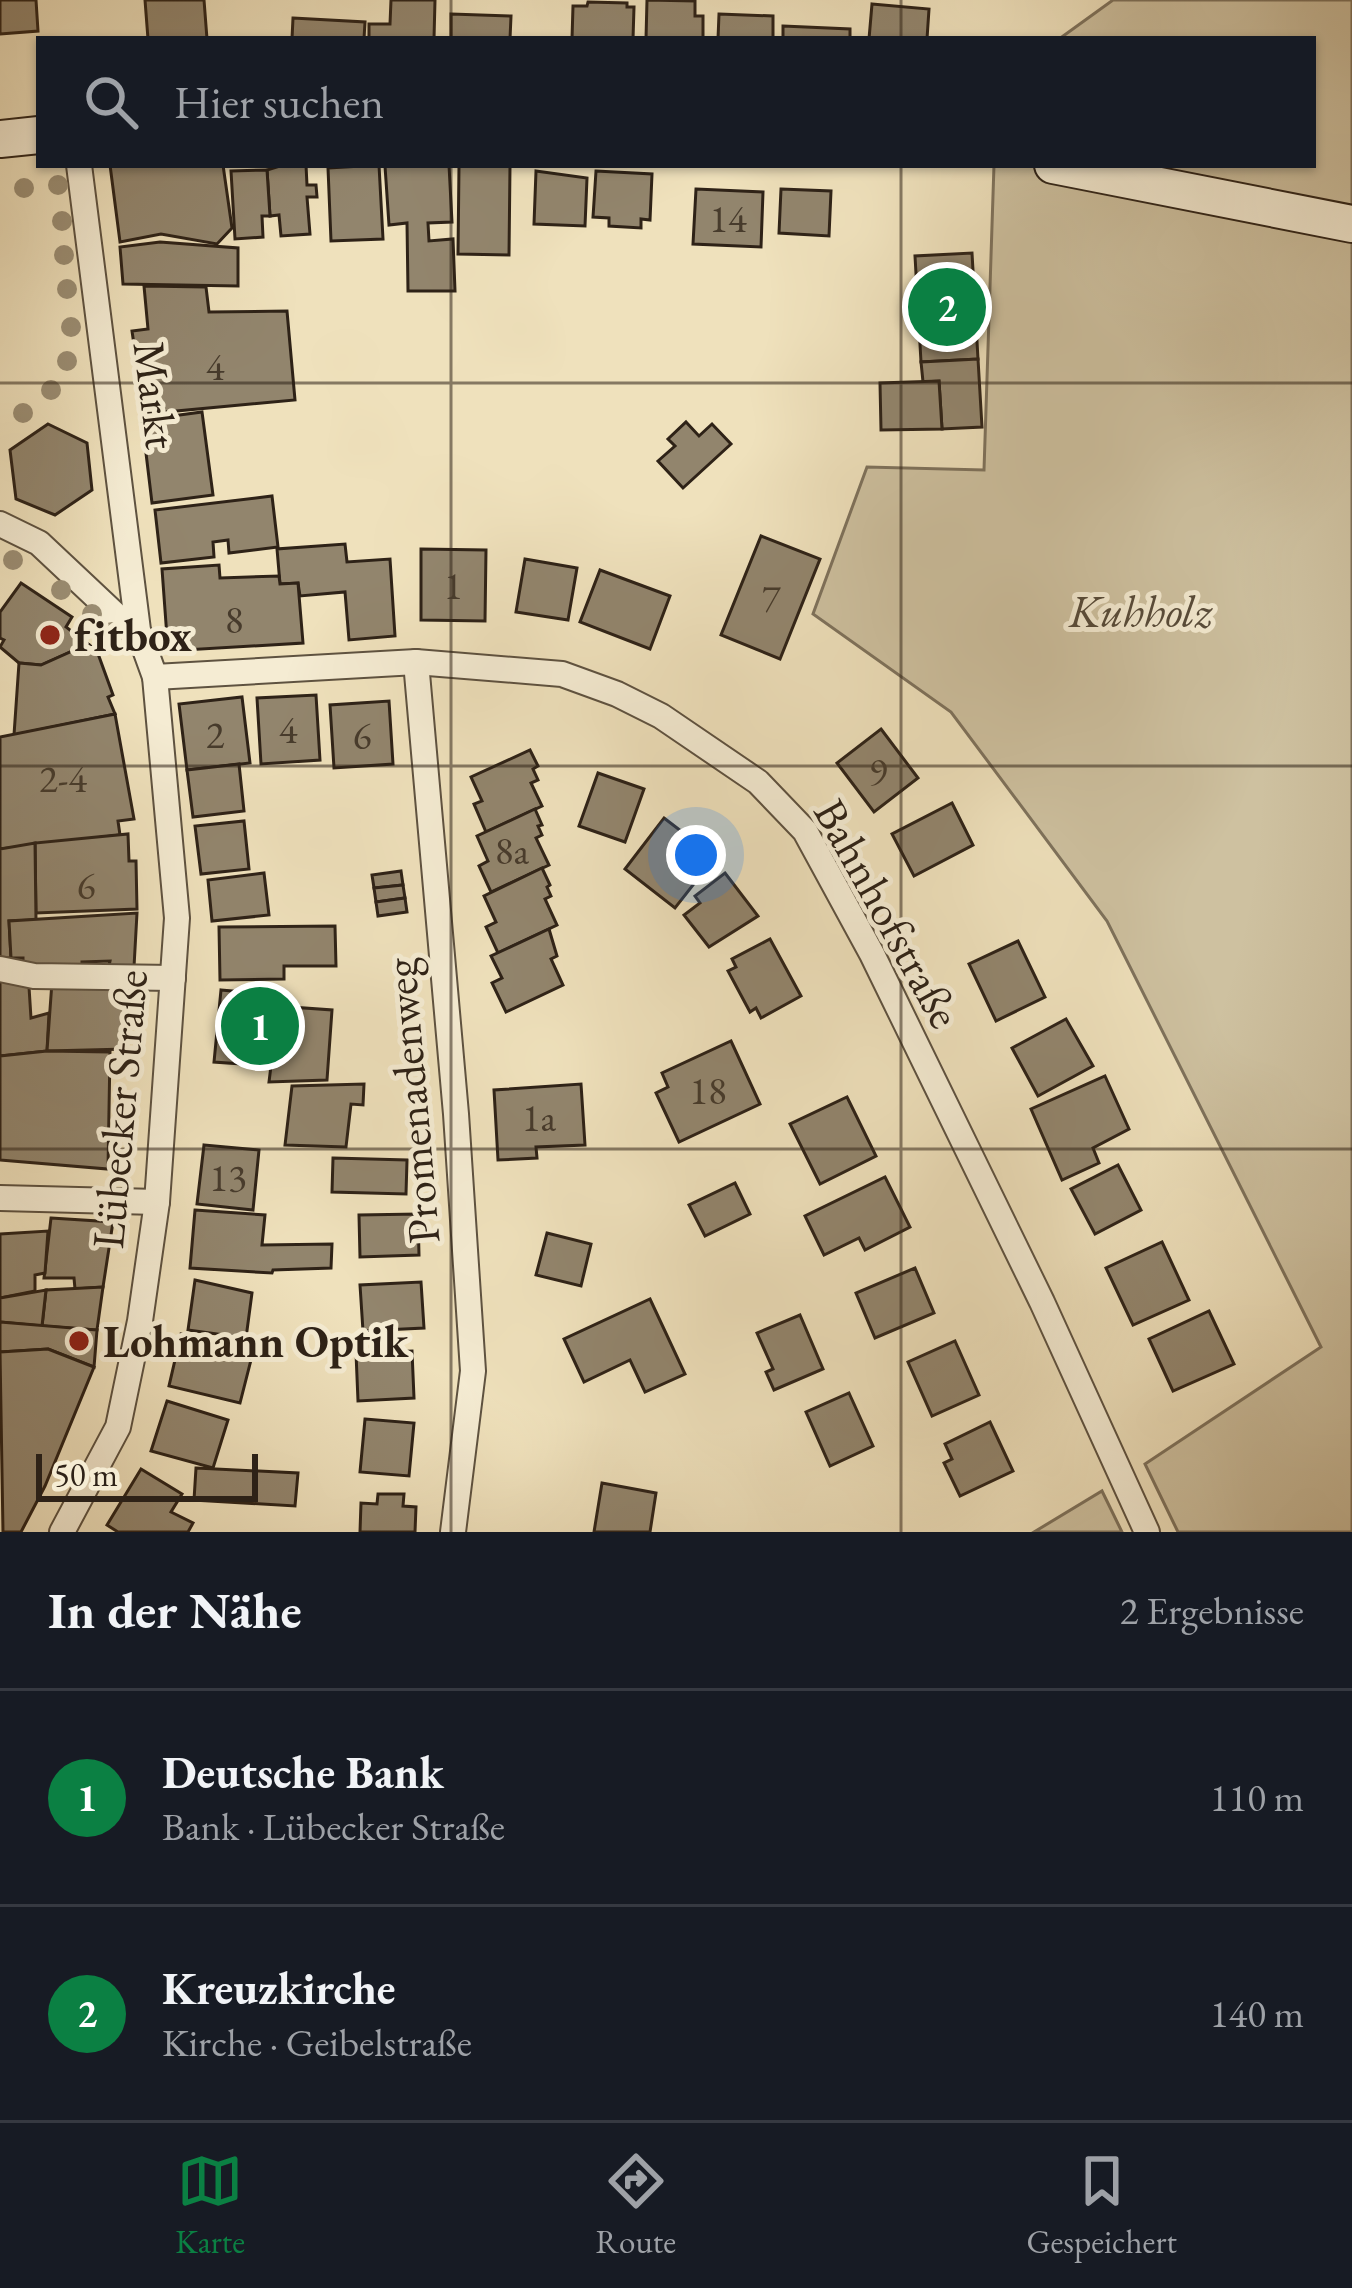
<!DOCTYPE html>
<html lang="de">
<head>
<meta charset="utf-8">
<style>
	:root { --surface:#171b24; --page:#242831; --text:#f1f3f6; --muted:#9ea1a6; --line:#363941; --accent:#0b8043 }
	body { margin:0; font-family:"EB Garamond",serif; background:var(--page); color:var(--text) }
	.scale { position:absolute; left:36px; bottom:30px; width:222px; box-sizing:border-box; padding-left:12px; border:6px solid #2e2217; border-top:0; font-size:33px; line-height:42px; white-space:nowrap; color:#2e2217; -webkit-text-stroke:9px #f5ecd3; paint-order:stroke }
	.you { position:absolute; left:696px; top:855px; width:42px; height:42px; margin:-30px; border:9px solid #fff; border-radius:50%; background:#1a73e8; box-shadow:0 0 0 18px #1a73e833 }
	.badge { display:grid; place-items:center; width:78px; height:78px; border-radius:50%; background:var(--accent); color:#fff; font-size:39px; font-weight:700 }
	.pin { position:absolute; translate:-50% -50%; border:6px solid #fff; box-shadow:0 3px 12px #0006 }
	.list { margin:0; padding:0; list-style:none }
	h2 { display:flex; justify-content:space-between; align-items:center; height:156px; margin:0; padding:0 48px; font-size:51px }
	h2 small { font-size:39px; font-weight:400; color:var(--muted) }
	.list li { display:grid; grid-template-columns:78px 1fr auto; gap:36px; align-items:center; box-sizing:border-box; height:216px; padding:0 48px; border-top:3px solid var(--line) }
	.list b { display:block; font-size:45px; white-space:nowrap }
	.list p { margin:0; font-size:39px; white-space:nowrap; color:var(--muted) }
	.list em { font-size:39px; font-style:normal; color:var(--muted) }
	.icon { flex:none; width:66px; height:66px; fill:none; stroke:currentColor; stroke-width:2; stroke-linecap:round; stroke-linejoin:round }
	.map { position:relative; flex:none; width:1352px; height:1532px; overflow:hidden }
	.search { position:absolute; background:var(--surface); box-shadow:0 3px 9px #0004; left:36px; right:36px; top:36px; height:132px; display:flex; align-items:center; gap:30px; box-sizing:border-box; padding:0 42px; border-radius:0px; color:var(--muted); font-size:45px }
	.sheet { height:588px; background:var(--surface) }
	nav { display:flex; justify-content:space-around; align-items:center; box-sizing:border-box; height:168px; border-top:3px solid var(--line); background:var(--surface); font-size:33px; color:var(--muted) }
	nav a { display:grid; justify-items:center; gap:6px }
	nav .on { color:var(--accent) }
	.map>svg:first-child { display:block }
</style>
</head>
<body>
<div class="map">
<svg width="1352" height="1532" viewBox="0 0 1352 1532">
	<rect width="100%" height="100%" fill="#efe1bc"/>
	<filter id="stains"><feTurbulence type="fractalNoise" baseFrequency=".00167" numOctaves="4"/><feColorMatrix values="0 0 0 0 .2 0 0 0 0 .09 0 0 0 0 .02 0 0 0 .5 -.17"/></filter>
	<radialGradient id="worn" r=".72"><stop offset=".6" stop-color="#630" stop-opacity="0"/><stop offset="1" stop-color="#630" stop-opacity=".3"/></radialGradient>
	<g fill="#cec1a0" stroke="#7e725c" stroke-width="3">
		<path d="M1113,0H1352V1532H1178L1145,1464L1321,1347L1107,921L951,712L813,614L867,467L984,470L994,165H1313V39H1059Z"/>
		<path d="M1102,1491L1122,1532H1034Z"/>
	</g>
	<g fill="#92856d" stroke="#2e2217" stroke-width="3">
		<path d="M0,0H36L38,31L0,34Z"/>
		<path d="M145,0H204L207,39H148Z"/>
		<path d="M391,0H435L434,39H369V24H390Z"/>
		<path d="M647,0L695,1V16H703V39H646Z"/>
		<path d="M588,2L627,3V7H634L633,39H572L573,6H587Z"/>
		<path d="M872,4L929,9L927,39H869Z"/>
		<path d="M451,14L511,16L510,39H451Z"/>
		<path d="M719,14L773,16V39H718Z"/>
		<path d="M293,18L365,22L364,39H292Z"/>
		<path d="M783,26L850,29V39H783Z"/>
		<path d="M110,165H223L232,228L217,244L161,234L120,242Z"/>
		<path d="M283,165H306L307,185H316L317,197H307L310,234L281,236L279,215L270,216L267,170Z"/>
		<path d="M379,165L383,239L331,241L328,168Z"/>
		<path d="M404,165H449L452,222L428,223L429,241L453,239L455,291H408L407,223L389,225L385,166Z"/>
		<path d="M459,166H510L509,255L458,254Z"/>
		<path d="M267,170L270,216H262L263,237L235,239L231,171Z"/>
		<path d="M536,171L587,178L585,226L534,224Z"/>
		<path d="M596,171L652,174L650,220L641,219V228L609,226V218L593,217Z"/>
		<path d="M696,189L763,192L761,247L693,244Z"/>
		<path d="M781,189L831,191L829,236L779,233Z"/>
		<path d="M160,242L238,248V286L123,284L120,247Z"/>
		<path d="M972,253L978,359L921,362L915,256Z"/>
		<path d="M144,286L206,287L209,312L287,311L295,400L144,414L132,331L148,329Z"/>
		<path d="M978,359L982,427L942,429L939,381L923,382L921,362Z"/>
		<path d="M939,381L942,429L881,430L880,383Z"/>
		<path d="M202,412L213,495L152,503L142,420Z"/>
		<path d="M686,422L699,436L712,424L731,444L683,488L658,461L675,446L668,439Z"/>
		<path d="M48,424L87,443L92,490L55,515L16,499L10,450Z"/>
		<path d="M272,496L278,547L229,553L228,540L213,542L214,557L161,563L155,510Z"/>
		<path d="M761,536L820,559L780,659L721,635Z"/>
		<path d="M345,544L347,562L390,559L395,636L349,640L345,592L300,596L298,583L280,584L277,549Z"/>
		<path d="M421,549L486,550L485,621L421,620Z"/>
		<path d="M525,559L577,568L568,620L516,612Z"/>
		<path d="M219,565L220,578L279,576L280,584L298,583L303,643L168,651L162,569Z"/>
		<path d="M600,570L670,596L650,649L580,622Z"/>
		<path d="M21,583L72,617L66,627L88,644L41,665L19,663L0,647L4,640L0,638V612Z"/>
		<path d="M88,644L97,651L113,695L108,697L115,714L14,735L19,663L41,665Z"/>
		<path d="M316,695L320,760L261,764L257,698Z"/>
		<path d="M242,697L250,763L187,770L179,704Z"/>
		<path d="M389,701L393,764L334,768L330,705Z"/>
		<path d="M115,714L134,819L118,821L120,835L0,849V737Z"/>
		<path d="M881,729L918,778L874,812L837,763Z"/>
		<path d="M530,750L538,766L533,769L538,780L531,783L542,806L486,832L474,804L482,801L471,777Z"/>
		<path d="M239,764L244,811L193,817L187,770Z"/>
		<path d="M598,773L644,789L625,842L579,826Z"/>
		<path d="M952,803L973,845L914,876L892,834Z"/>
		<path d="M535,809L542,825L538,826L542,835L536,838L549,865L491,892L479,866L488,861L477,836Z"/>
		<path d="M664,818L715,857L675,908L625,869Z"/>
		<path d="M244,821L249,869L201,874L195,826Z"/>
		<path d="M128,834L129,861H136L137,909L36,913L35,843Z"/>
		<path d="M35,843L36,920L9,921L11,958H0V849Z"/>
		<path d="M542,868L550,885L547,887L551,896L545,899L557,925L498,953L486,927L496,922L484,896Z"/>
		<path d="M401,871L403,885L374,888L372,875Z"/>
		<path d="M264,873L269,915L212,921L208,880Z"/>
		<path d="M725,873L758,916L709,947L684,915L700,903L695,896Z"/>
		<path d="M403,885L405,898L376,902L374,888Z"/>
		<path d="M405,898L407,912L378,916L376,902Z"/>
		<path d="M137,913L134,967L109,966L110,961L82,962V971L23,967V958H11L9,921Z"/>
		<path d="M335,926L336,966H284V979L220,980L219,927Z"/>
		<path d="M549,929L557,956L551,959L563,985L506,1012L492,983L502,978L491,956Z"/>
		<path d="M770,939L801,996L761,1018L756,1008L750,1012L728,971L736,967L732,959Z"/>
		<path d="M1018,941L1045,997L996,1021L969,964Z"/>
		<path d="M0,979L29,987L31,1018L49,1013L47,1051L0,1056Z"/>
		<path d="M52,982L133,989L127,1049L47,1051Z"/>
		<path d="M221,990L277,995V1006L332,1010L327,1080L269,1082L271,1066L214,1062Z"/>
		<path d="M1066,1019L1093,1066L1038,1096L1012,1048Z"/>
		<path d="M731,1041L760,1104L679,1142L656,1093L668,1087L662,1073Z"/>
		<path d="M47,1051L110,1052L108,1169L0,1160V1056Z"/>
		<path d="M1105,1076L1129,1129L1093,1148L1099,1163L1062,1180L1031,1109Z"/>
		<path d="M364,1084L363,1105L351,1104L346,1147L285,1145L292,1086Z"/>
		<path d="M581,1084L585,1145L536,1147L537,1158L498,1160L494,1090Z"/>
		<path d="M847,1097L876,1156L820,1184L790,1124Z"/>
		<path d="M204,1145L259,1150L253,1210L197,1204Z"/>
		<path d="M333,1158L407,1160L406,1194L332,1192Z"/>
		<path d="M1118,1165L1141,1210L1095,1234L1071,1189Z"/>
		<path d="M885,1177L910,1227L865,1250L859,1238L824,1255L805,1216Z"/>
		<path d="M735,1183L750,1214L705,1236L689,1205Z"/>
		<path d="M195,1210L265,1215L262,1245L332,1244L331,1268L273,1270L272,1273L190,1268Z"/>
		<path d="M418,1214L419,1255L360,1257L359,1215Z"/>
		<path d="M51,1218L113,1222L103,1287L75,1289L74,1278H44Z"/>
		<path d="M48,1231L45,1273L35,1275V1291L0,1298V1234Z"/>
		<path d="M547,1233L591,1244L581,1286L536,1275Z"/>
		<path d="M1162,1242L1189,1300L1133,1325L1106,1268Z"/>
		<path d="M915,1268L934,1313L875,1338L856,1293Z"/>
		<path d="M195,1280L252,1293L246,1338L188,1330Z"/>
		<path d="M421,1282L424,1328L363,1331L360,1285Z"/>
		<path d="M103,1287L97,1330L42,1326L46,1290Z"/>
		<path d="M46,1290L42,1326L0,1322V1298Z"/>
		<path d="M650,1299L685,1374L645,1392L630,1360L584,1382L564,1339Z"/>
		<path d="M1209,1311L1234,1364L1173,1391L1149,1339Z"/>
		<path d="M800,1315L823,1369L774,1390L766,1372L773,1369L757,1333Z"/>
		<path d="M0,1322L97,1330L94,1367L48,1349L0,1352Z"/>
		<path d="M181,1334L253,1352L240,1403L169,1386Z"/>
		<path d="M955,1341L979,1395L932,1416L908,1362Z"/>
		<path d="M48,1349L94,1367L45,1486L21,1532H3L0,1352Z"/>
		<path d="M412,1351L414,1398L358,1401L356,1353Z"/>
		<path d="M849,1393L873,1446L830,1466L806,1412Z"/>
		<path d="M167,1401L228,1420L213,1468L151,1451Z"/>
		<path d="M365,1419L414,1423L409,1476L360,1472Z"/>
		<path d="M990,1422L1013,1471L960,1496L944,1463L952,1459L945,1444Z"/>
		<path d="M196,1468L298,1473L295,1506L194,1500Z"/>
		<path d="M141,1469L182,1494L171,1512L193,1523L188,1532H118L107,1525Z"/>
		<path d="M602,1483L656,1493L650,1532H594Z"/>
		<path d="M378,1494H404L403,1506L416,1507L415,1532H360L361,1503L377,1504Z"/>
	</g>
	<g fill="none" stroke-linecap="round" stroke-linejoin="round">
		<g stroke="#5e5240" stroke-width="28">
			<g id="street">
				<path d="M0,524L39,543L139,637"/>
				<path d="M416,662L456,1114L473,1371L453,1532"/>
				<path d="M155,677L416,662L562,674L617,694L661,716L758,782L805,831L872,954L1042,1302L1147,1532"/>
				<path d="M0,969L34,976L173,978"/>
				<path d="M0,1198L157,1202"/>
				<path d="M62,1532L118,1427L140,1321L157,1202L177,918L155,677L138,630L79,165"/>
			</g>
		</g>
		<g stroke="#2e2217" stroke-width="40">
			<g id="secondary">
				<path d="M0,139L39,135"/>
				<path d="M1053,165L1352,224"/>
			</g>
		</g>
		<use href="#street" stroke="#f5ecd3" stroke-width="24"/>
		<use href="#secondary" stroke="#f5ecd3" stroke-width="36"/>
	</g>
	<g fill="#9b8e74">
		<circle cx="58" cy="185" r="10"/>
		<circle cx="24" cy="188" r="10"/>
		<circle cx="62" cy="221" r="10"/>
		<circle cx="64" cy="255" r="10"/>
		<circle cx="67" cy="289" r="10"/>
		<circle cx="71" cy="327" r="10"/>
		<circle cx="67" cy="361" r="10"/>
		<circle cx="51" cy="390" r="10"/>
		<circle cx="23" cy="413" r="10"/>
		<circle cx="13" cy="560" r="10"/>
		<circle cx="61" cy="590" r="10"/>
		<circle cx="92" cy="614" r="10"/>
		<circle cx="112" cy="632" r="10"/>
	</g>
	<path fill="none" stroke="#2e2217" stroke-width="3" stroke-opacity="0.55" d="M451,0V39M901,0V39M451,165V1532M901,165V1532M0,383H1352M0,766H1352M0,1149H1352"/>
	<g fill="#8f2418" stroke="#f5ecd3" stroke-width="4.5">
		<circle cx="50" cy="635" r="12"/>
		<circle cx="79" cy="1341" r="12"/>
	</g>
	<g text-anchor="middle" stroke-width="10" stroke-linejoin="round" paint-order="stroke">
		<g font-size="39" fill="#473b2c">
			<text x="728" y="232">14</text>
			<text x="215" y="380">4</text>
			<text x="453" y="599">1</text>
			<text x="771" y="611">7</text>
			<text x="234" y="633">8</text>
			<text x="288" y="743">4</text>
			<text x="215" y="748">2</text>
			<text x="362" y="749">6</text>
			<text x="878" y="785">9</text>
			<text x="63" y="792">2-4</text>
			<text x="512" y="864">8a</text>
			<text x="86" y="899">6</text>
			<text x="708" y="1104">18</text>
			<text x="539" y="1131">1a</text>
			<text x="228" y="1191">13</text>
		</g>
		<g font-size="45" fill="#2e2217" stroke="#f5ecd3">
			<text transform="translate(156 395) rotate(83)" y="16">Markt</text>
			<text transform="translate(888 913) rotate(61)" y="16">Bahnhofstraße</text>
			<text transform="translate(411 1101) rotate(-95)" y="16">Promenadenweg</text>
			<text transform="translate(119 1109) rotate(-85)" y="16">Lübecker Straße</text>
		</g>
		<g font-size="45" font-style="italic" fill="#564a39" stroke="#f5ecd3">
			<text x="1141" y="627">Kuhholz</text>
		</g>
		<g font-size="45" font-weight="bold" fill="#2e2217" stroke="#f5ecd3" text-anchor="start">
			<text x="74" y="651">fitbox</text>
			<text x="103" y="1357">Lohmann Optik</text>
		</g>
	</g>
	<rect width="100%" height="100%" filter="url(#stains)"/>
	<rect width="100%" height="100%" fill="url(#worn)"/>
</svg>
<div class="scale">50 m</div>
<div class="you"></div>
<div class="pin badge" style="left:260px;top:1026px">1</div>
<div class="pin badge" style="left:947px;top:307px">2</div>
<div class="search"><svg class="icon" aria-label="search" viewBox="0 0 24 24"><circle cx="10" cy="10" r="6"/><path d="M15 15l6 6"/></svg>Hier suchen</div>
</div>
<section class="sheet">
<h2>In der Nähe<small>2 Ergebnisse</small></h2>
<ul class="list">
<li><span class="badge">1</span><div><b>Deutsche Bank</b><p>Bank · Lübecker Straße</p></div><em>110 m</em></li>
<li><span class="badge">2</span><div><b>Kreuzkirche</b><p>Kirche · Geibelstraße</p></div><em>140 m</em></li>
</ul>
</section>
<nav>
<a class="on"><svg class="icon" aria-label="map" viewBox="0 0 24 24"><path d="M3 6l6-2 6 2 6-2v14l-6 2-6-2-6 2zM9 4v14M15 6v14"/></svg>Karte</a>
<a><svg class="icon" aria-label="directions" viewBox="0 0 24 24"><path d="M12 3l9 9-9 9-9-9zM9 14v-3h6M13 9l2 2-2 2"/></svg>Route</a>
<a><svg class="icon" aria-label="saved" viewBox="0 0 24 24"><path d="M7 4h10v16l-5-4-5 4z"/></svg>Gespeichert</a>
</nav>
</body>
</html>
